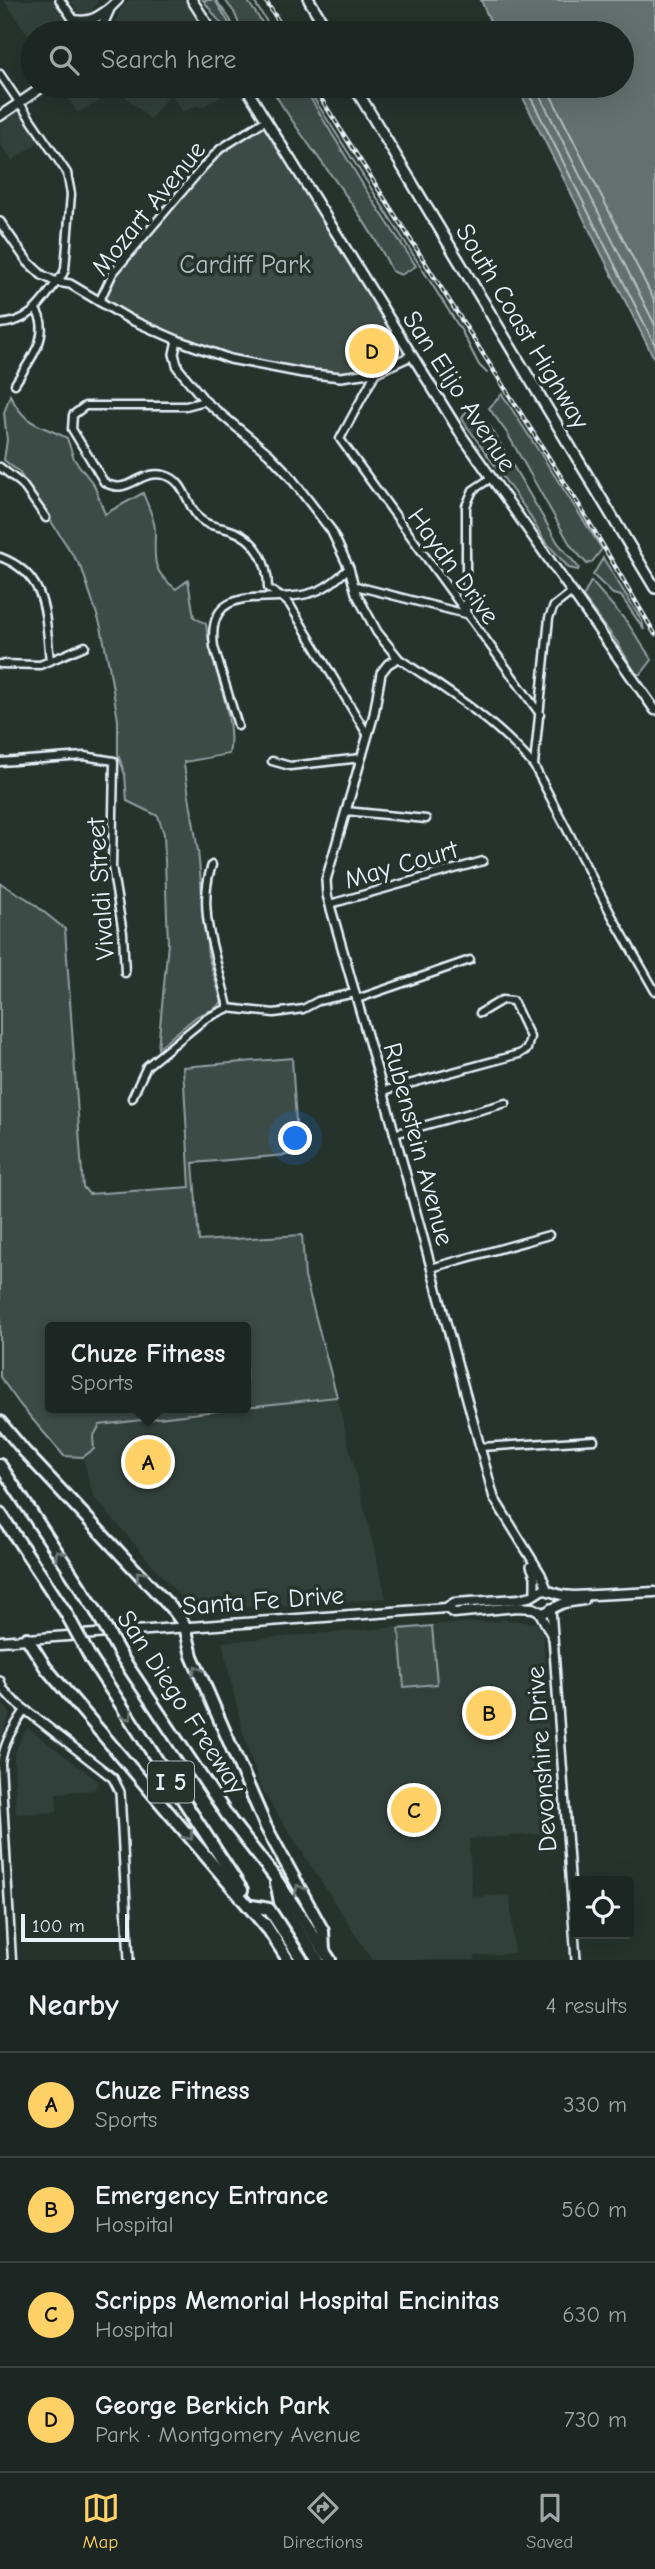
<!DOCTYPE html>
<html lang="en">
<head>
<meta charset="utf-8">
<style>
	:root { --surface:#1c2622; --page:#252e2a; --text:#f1f3f6; --muted:#a0a5a5; --line:#3a4340; --accent:#ffd166 }
	body { margin:0; font-family:"Comic Neue",sans-serif; background:var(--page); color:var(--text) }
	.controls { position:absolute; right:21px; bottom:21px; display:grid; overflow:hidden; border-radius:7px; box-shadow:0 7px 28px #0002 }
	.controls button { width:63px; height:63px; display:grid; place-items:center; padding:0; border:0; border-bottom:2px solid var(--line); background:var(--surface); color:var(--text); font:35px sans-serif }
	.scale { position:absolute; left:21px; bottom:18px; width:108px; box-sizing:border-box; padding-left:7px; border:4px solid #e8f1f8; border-top:0; font-size:19px; line-height:24px; white-space:nowrap; color:#e8f1f8; -webkit-text-stroke:5px #26332d; paint-order:stroke }
	.you { position:absolute; left:296px; top:1139px; width:24px; height:24px; margin:-18px; border:5px solid #fff; border-radius:50%; background:#1a73e8; box-shadow:0 0 0 10px #1a73e833 }
	.badge { display:grid; place-items:center; width:46px; height:46px; border-radius:50%; background:var(--accent); color:#111; font-size:23px; font-weight:700 }
	.pin { position:absolute; translate:-50% -50%; border:4px solid #fff; box-shadow:0 2px 7px #0006 }
	.popup { position:absolute; left:45px; top:1322px; width:206px; height:91px; box-sizing:border-box; display:grid; place-content:center; border-radius:7px; background:var(--surface); filter:drop-shadow(0 2px 5px #0005); font-size:23px; white-space:nowrap; color:var(--muted) }
	.popup b { font-size:26px; color:var(--text) }
	.popup::after { content:''; position:absolute; left:50%; top:100%; margin-left:-14px; border:14px solid transparent; border-top-color:var(--surface) }
	.list { margin:0; padding:0; list-style:none }
	h2 { display:flex; justify-content:space-between; align-items:center; height:91px; margin:0; padding:0 28px; font-size:30px }
	h2 small { font-size:23px; font-weight:400; color:var(--muted) }
	.list li { display:grid; grid-template-columns:46px 1fr auto; gap:21px; align-items:center; box-sizing:border-box; height:105px; padding:0 28px; border-top:2px solid var(--line) }
	.list b { display:block; font-size:26px; white-space:nowrap }
	.list p { margin:0; font-size:23px; white-space:nowrap; color:var(--muted) }
	.list em { font-size:23px; font-style:normal; color:var(--muted) }
	.icon { flex:none; width:38px; height:38px; fill:none; stroke:currentColor; stroke-width:2; stroke-linecap:round; stroke-linejoin:round }
	.map { position:relative; flex:none; width:655px; height:1960px; overflow:hidden }
	.search { position:absolute; background:var(--surface); box-shadow:0 7px 28px #0002; left:21px; right:21px; top:21px; height:77px; display:flex; align-items:center; gap:18px; box-sizing:border-box; padding:0 24px; border-radius:38px; color:var(--muted); font-size:26px }
	.sheet { height:511px; background:var(--surface) }
	nav { display:flex; justify-content:space-around; align-items:center; box-sizing:border-box; height:98px; border-top:2px solid var(--line); background:var(--surface); font-size:19px; color:var(--muted) }
	nav a { display:grid; justify-items:center; gap:4px }
	nav .on { color:var(--accent) }
	.map>svg:first-child { display:block }
</style>
</head>
<body>
<div class="map">
<svg width="655" height="1960" viewBox="0 0 655 1960">
	<rect width="100%" height="100%" fill="#26332d"/>
	<filter id="ink" filterUnits="userSpaceOnUse"><feTurbulence type="fractalNoise" baseFrequency=".0143" numOctaves="2"/><feDisplacementMap in="SourceGraphic" scale="14" xChannelSelector="R" yChannelSelector="G"/><feConvolveMatrix kernelMatrix="1 2 1 2 8 2 1 2 1" color-interpolation-filters="sRGB"/></filter>
	<g filter="url(#ink)">
		<g fill="#333f3a">
			<path d="M4,0H53L77,33H33V42Z"/>
			<path d="M70,0H99L89,15L79,13Z"/>
			<path d="M129,0H188L208,33H110L120,10Z"/>
			<path d="M58,86H105L102,99L78,113Z"/>
			<path d="M114,86H240L200,108L198,105L183,112L171,94L150,119Z"/>
			<path d="M17,110H21L43,139L12,161L0,143V122Z"/>
			<path d="M337,1397L386,1598L319,1604L190,1608L93,1496L83,1457L94,1449L93,1437L100,1425Z"/>
			<path d="M501,1619L537,1623L543,1634L555,1833L469,1839L472,1897L510,1895L514,1953L475,1956V1960H372L260,1787L243,1732L222,1642L397,1627L501,1621Z"/>
			<path d="M0,1700L10,1714L0,1739Z"/>
			<path d="M28,1728L99,1782L94,1790L56,1793L57,1812L16,1814L14,1755L23,1734Z"/>
		</g>
		<g fill="#3e4b47" stroke="#939ea0" stroke-width="2">
			<path d="M203,0H215L235,33L226,30Z"/>
			<path d="M225,0H247L269,33H243L234,12Z"/>
			<path d="M270,86H303L368,193L416,266L401,275L392,271C360,204 307,150 270,86Z"/>
			<path d="M266,120L411,356L363,376L293,372L201,349L100,302L114,274L217,153Z"/>
			<path d="M502,394L602,549L592,562L587,564L571,546L507,433L489,408Z"/>
			<path d="M10,395C27,428 38,423 67,438L74,459L94,485L105,514L143,493C147,504 155,519 155,530C155,560 150,569 176,589L188,580L194,617L206,624C210,663 237,717 229,754L184,762V765L198,851L208,956L222,1002L214,1009L197,1016L158,1048L168,943L164,834L158,816L127,801L125,775L118,754V720L109,666L101,627L82,569L19,472L4,460L7,440L4,413Z"/>
			<path d="M467,411L477,415L491,428L558,543L579,568L578,570L569,568L544,540L527,511L466,425L462,418Z"/>
			<path d="M603,558L642,621L644,630L621,596L613,594L593,575Z"/>
			<path d="M591,581L627,622L652,660L641,674H636L617,642L583,597Z"/>
			<path d="M0,883L29,900L65,929L83,1187L89,1194L190,1187L183,1067L292,1058L298,1154L193,1163L199,1241L302,1235L305,1277L337,1397L246,1407V1327H50V1408H242L100,1425L93,1437L94,1449L83,1457L64,1456L21,1406L0,1377Z"/>
			<path d="M432,1626L437,1684L404,1687L399,1629Z"/>
		</g>
		<path fill="#636f6d" stroke="#98a3a5" stroke-width="2" d="M481,0H655V360L517,86H622V33H495Z"/>
		<g fill="none" stroke-linecap="round" stroke-linejoin="round">
			<g stroke="#b3bdc0" stroke-width="2">
				<path d="M525,86L655,345"/>
				<path d="M535,86L655,325"/>
				<path d="M546,86L655,302"/>
			</g>
			<g stroke="#98a3a5" stroke-width="2">
				<path d="M216,0L230,19L236,33"/>
				<path d="M253,0L274,33"/>
				<path d="M306,86L461,330L479,365L487,373"/>
			</g>
			<g stroke="#e8f1f8" stroke-width="11">
				<g id="minor">
					<path d="M0,74L67,173L71,194L65,269L63,274C43,298 36,321 0,324"/>
					<path d="M99,302L113,273L203,167L220,149L266,120"/>
					<path d="M376,372L340,439L540,714"/>
					<path d="M15,384C28,362 53,335 36,310"/>
					<path d="M205,401L186,406H85L73,415L72,429L104,482C128,497 139,469 164,475C186,480 186,506 200,519C209,527 219,526 230,530C256,538 268,562 268,588C276,595 283,596 290,605L367,734"/>
					<path d="M0,467L22,484L46,518"/>
					<path d="M0,557C49,575 45,617 50,661"/>
					<path d="M356,586L466,614V506L473,490L491,478"/>
					<path d="M398,658C446,690 497,721 534,766L611,914L655,991"/>
					<path d="M0,664L40,665L85,646"/>
					<path d="M238,726L214,647C205,580 270,604 307,594C325,590 336,580 349,568"/>
					<path d="M272,761L290,766L361,758"/>
					<path d="M0,762L84,756L114,761L112,867L123,933L125,973"/>
					<path d="M534,765L549,618L554,606L572,592"/>
					<path d="M346,811L426,819"/>
					<path d="M212,865C195,911 219,962 228,1008"/>
					<path d="M330,904L483,861"/>
					<path d="M357,999L470,960"/>
					<path d="M383,1091L519,1054L527,1049L530,1037L513,1001L502,1000L480,1013"/>
					<path d="M132,1098L147,1066L205,1019L228,1008L274,1013L303,1009L318,1001L355,993"/>
					<path d="M394,1134L506,1103"/>
					<path d="M431,1268L549,1235"/>
					<path d="M480,1447L594,1440"/>
					<path d="M12,1960L1,1763C4,1742 13,1728 25,1710"/>
				</g>
			</g>
			<g stroke="#e8f1f8" stroke-width="12">
				<g id="tertiary">
					<path d="M60,0L83,33"/>
					<path d="M0,222L28,262L42,275L56,282L70,284L129,319L177,340L230,359L303,373L341,377L376,372L411,356"/>
					<path d="M177,340L174,354L178,368L205,401L269,454L288,474L331,530L349,568L356,593L377,632L398,658L388,664L381,673L374,714L326,880L327,895L383,1091L494,1498L541,1574L548,1591"/>
					<path d="M531,1566L535,1576V1592"/>
					<path d="M551,1608L576,1960"/>
					<path d="M539,1612L553,1638"/>
					<path d="M0,1681L3,1689L14,1701L113,1778L120,1792L129,1960"/>
				</g>
			</g>
			<g stroke="#e8f1f8" stroke-width="13">
				<g id="secondary">
					<path d="M192,0L213,33"/>
					<path d="M74,20C90,23 98,17 110,8"/>
					<path d="M99,33L110,8L118,0"/>
					<path d="M245,86L462,436L655,710"/>
					<path d="M0,116L44,86"/>
					<path d="M446,1608L454,1613L517,1607L533,1608L543,1613L564,1603L584,1600"/>
					<path d="M0,1641L446,1608L454,1603L519,1599L532,1596L543,1589L561,1595L574,1596L655,1592"/>
				</g>
			</g>
			<g stroke="#e8f1f8" stroke-width="14">
				<g id="primary">
					<path d="M309,0L329,33"/>
					<path d="M354,86L655,588"/>
				</g>
			</g>
			<g stroke="#e8f1f8" stroke-width="16">
				<g id="motorway">
					<path d="M0,1422L24,1451L174,1611L185,1626L192,1656L266,1827L323,1931L324,1951"/>
					<path d="M0,1465L96,1611"/>
					<path d="M0,1513L66,1613"/>
					<path d="M27,1638L46,1668L267,1928"/>
					<path d="M121,1656L231,1821L274,1876L330,1960"/>
					<path d="M91,1659L242,1890"/>
					<path d="M276,1883L280,1902L318,1960"/>
					<path d="M252,1906L269,1909L302,1960"/>
					<path d="M265,1924L288,1960"/>
				</g>
			</g>
			<use href="#minor" stroke="#26332d" stroke-width="6"/>
			<use href="#tertiary" stroke="#26332d" stroke-width="7"/>
			<use href="#secondary" stroke="#26332d" stroke-width="8"/>
			<use href="#primary" stroke="#26332d" stroke-width="9"/>
			<use href="#motorway" stroke="#26332d" stroke-width="10"/>
			<g stroke="#e8f1f8" stroke-width="4.5">
				<g id="rail">
					<path d="M265,0L286,33"/>
					<path d="M313,86L579,505L655,634"/>
				</g>
			</g>
			<use href="#rail" stroke="#26332d" stroke-width="2" stroke-dasharray="5" stroke-linecap="butt"/>
			<g stroke="#e8f1f8" stroke-width="16" stroke-linecap="butt">
				<g id="motorway-bridge">
					<path d="M96,1611L121,1656"/>
					<path d="M66,1613L91,1659"/>
				</g>
			</g>
			<use href="#motorway-bridge" stroke="#26332d" stroke-width="10"/>
		</g>
		<defs><path id="oneway-chevron" d="M-2-3.5L2.5 0L-2 3.5" fill="none" stroke-width="1.6" stroke-linecap="round" stroke-linejoin="round" transform="scale(1.75)"/></defs>
		<g stroke="#6a7674">
			<use href="#oneway-chevron" transform="translate(59 1554) rotate(-123)"/>
			<use href="#oneway-chevron" transform="translate(140 1575) rotate(-133)"/>
			<use href="#oneway-chevron" transform="translate(197 1670) rotate(-113)"/>
			<use href="#oneway-chevron" transform="translate(128 1716) rotate(57)"/>
			<use href="#oneway-chevron" transform="translate(189 1836) rotate(50)"/>
			<use href="#oneway-chevron" transform="translate(299 1889) rotate(-118)"/>
		</g>
	</g>
	<g text-anchor="middle" stroke-width="7" stroke-linejoin="round" paint-order="stroke">
		<rect fill="#26332d" stroke="#aeb8bb" stroke-width="2" x="148" y="1761.5" width="46" height="41" rx="5"/>
		<g font-size="24" font-weight="bold" fill="#e8f1f8">
			<text x="171" y="1790">I 5</text>
		</g>
		<g font-size="26" fill="#e8f1f8" stroke="#26332d">
			<text transform="translate(148 208) rotate(-51)" y="9">Mozart Avenue</text>
			<text transform="translate(523 326) rotate(59)" y="9">South Coast Highway</text>
			<text transform="translate(460 391) rotate(57)" y="9">San Elijo Avenue</text>
			<text transform="translate(454 566) rotate(54)" y="9">Haydn Drive</text>
			<text transform="translate(401 864) rotate(-16)" y="9">May Court</text>
			<text transform="translate(100 889) rotate(-94)" y="9">Vivaldi Street</text>
			<text transform="translate(419 1144) rotate(75)" y="9">Rubenstein Avenue</text>
			<text transform="translate(263 1600) rotate(-4)" y="9">Santa Fe Drive</text>
			<text transform="translate(182 1702) rotate(57)" y="9">San Diego Freeway</text>
			<text transform="translate(541 1759) rotate(-94)" y="9">Devonshire Drive</text>
		</g>
		<g font-size="26" fill="#b5bfc3" stroke="#26332d">
			<text x="245" y="273">Cardiff Park</text>
		</g>
	</g>
</svg>
<div class="controls">
<button><svg class="icon" aria-label="locate" viewBox="0 0 24 24"><circle cx="12" cy="12" r="6"/><path d="M12 2v4M12 18v4M2 12h4M18 12h4"/></svg></button>
</div>
<div class="scale">100 m</div>
<div class="you"></div>
<div class="pin badge" style="left:148px;top:1462px">A</div>
<div class="popup"><b>Chuze Fitness</b>Sports</div>
<div class="pin badge" style="left:489px;top:1713px">B</div>
<div class="pin badge" style="left:414px;top:1810px">C</div>
<div class="pin badge" style="left:372px;top:351px">D</div>
<div class="search"><svg class="icon" aria-label="search" viewBox="0 0 24 24"><circle cx="10" cy="10" r="6"/><path d="M15 15l6 6"/></svg>Search here</div>
</div>
<section class="sheet">
<h2>Nearby<small>4 results</small></h2>
<ul class="list">
<li><span class="badge">A</span><div><b>Chuze Fitness</b><p>Sports</p></div><em>330 m</em></li>
<li><span class="badge">B</span><div><b>Emergency Entrance</b><p>Hospital</p></div><em>560 m</em></li>
<li><span class="badge">C</span><div><b>Scripps Memorial Hospital Encinitas</b><p>Hospital</p></div><em>630 m</em></li>
<li><span class="badge">D</span><div><b>George Berkich Park</b><p>Park · Montgomery Avenue</p></div><em>730 m</em></li>
</ul>
</section>
<nav>
<a class="on"><svg class="icon" aria-label="map" viewBox="0 0 24 24"><path d="M3 6l6-2 6 2 6-2v14l-6 2-6-2-6 2zM9 4v14M15 6v14"/></svg>Map</a>
<a><svg class="icon" aria-label="directions" viewBox="0 0 24 24"><path d="M12 3l9 9-9 9-9-9zM9 14v-3h6M13 9l2 2-2 2"/></svg>Directions</a>
<a><svg class="icon" aria-label="saved" viewBox="0 0 24 24"><path d="M7 4h10v16l-5-4-5 4z"/></svg>Saved</a>
</nav>
</body>
</html>
